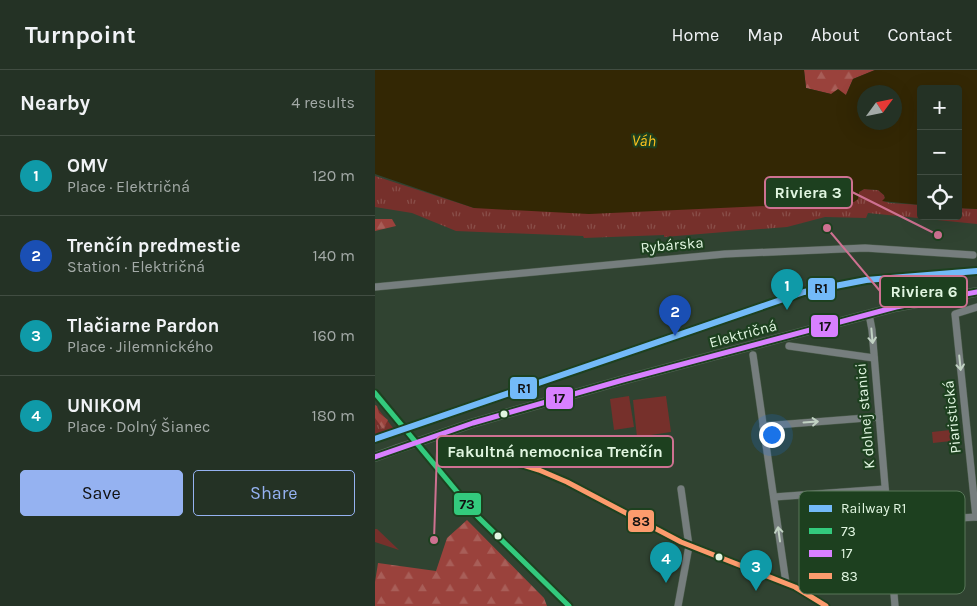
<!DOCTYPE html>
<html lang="en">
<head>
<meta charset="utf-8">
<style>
	:root { --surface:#243225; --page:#2c3a2d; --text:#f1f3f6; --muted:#a3aaa7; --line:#414d42; --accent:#95b2f1 }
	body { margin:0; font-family:Karla,sans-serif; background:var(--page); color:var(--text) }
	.controls { position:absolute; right:15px; top:15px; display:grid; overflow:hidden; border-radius:5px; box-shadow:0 5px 20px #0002 }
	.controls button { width:45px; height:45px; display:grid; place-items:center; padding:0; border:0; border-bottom:1px solid var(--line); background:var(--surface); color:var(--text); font:25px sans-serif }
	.compass { position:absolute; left:482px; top:15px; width:45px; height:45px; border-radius:50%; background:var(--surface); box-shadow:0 5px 20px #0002; rotate:57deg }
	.you { position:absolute; left:396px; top:364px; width:18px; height:18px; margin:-12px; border:4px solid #fff; border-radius:50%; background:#1a73e8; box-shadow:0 0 0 8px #1a73e833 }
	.badge { display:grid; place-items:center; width:32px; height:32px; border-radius:50%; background:var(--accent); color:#fff; font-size:16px; font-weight:700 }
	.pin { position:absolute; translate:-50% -41px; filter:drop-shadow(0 1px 2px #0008) }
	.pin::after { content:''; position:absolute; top:26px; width:18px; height:15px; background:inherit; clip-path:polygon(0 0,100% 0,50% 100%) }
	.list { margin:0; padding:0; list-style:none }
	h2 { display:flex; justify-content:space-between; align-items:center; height:65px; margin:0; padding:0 20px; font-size:21px }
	h2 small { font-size:16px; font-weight:400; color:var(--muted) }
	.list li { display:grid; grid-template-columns:32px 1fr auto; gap:15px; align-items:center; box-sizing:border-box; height:80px; padding:0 20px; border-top:1px solid var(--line) }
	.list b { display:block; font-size:19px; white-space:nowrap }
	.list p { margin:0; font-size:16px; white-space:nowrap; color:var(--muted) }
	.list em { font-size:16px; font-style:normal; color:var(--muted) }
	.actions { display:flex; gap:10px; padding:15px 20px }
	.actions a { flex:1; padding:11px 0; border:1px solid var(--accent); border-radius:5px; text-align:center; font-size:18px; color:var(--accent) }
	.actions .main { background:var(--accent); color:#111 }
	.icon { flex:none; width:28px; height:28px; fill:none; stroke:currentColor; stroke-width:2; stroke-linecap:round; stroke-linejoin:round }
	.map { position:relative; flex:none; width:602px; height:536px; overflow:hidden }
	header { display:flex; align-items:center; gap:30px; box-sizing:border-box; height:70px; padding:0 25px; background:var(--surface); border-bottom:1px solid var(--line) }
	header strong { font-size:24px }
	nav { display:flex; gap:28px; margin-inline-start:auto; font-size:18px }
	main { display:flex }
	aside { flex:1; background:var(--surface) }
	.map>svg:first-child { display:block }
</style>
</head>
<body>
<header>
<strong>Turnpoint</strong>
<nav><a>Home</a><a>Map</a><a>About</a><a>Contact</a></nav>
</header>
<main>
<aside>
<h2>Nearby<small>4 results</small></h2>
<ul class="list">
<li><span class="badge" style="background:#0f9aa8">1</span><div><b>OMV</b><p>Place · Električná</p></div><em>120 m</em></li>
<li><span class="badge" style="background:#1a4fb4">2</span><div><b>Trenčín predmestie</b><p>Station · Električná</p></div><em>140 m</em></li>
<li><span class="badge" style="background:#0f9aa8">3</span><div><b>Tlačiarne Pardon</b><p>Place · Jilemnického</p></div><em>160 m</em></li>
<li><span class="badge" style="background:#0f9aa8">4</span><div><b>UNIKOM</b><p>Place · Dolný Šianec</p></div><em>180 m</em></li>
</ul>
<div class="actions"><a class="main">Save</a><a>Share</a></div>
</aside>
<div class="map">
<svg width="602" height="536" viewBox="0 0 602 536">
	<defs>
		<pattern id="grass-tufts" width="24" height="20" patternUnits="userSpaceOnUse" patternTransform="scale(1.25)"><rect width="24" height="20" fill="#76302b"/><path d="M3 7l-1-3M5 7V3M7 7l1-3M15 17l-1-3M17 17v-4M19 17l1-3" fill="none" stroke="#894f49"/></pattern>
		<pattern id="forest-firs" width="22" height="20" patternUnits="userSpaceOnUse" patternTransform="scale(1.25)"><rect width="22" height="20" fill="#9a423c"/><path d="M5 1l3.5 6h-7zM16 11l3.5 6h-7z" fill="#a85e58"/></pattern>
	</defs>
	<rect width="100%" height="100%" fill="#304331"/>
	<g fill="url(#grass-tufts)">
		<path d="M0,106L99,138L483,129L484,122L489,119L503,120L509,125L510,128L508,131L515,133L546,135V146H583V138L602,139V154L493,143L491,148L450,147L412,157L289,167V165L209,168L208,166L81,161L37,143L0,137Z"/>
		<path d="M0,335L19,359L0,366Z"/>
		<path d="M0,459H2L24,480L0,472Z"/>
	</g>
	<g fill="url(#forest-firs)">
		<path d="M429,0H500L478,9L471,25L456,24L431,18Z"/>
		<path d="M0,149H17L21,156L0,161Z"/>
		<path d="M0,335L2,336L4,343L13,350L8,359L0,348Z"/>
		<path d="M92,450L169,528L172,536H0V512L3,493L61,501L72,468Z"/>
	</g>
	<g fill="#76302b">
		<path d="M254,326L259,357L239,360L235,329Z"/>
		<path d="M291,326L296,362L262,367L258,330Z"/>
		<path d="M575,360L576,371L558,373L557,362Z"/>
	</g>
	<path fill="#332704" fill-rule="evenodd" d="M0,0H429L431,18L456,24L463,19L471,25L478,9L500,0H602V139L583,138V19H546V135L507,131L510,128L509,125L503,120L489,119L484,122L483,129L479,132L214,144L99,138L0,104ZM490,22H520V52H490Z"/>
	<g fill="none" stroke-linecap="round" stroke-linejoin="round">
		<g stroke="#4e5e4f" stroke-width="8">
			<g id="minor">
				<path d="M0,217L350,184L490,178L598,185"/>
				<path d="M494,244L497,260L520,536"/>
				<path d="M414,276L499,288"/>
				<path d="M378,285L411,513"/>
				<path d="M0,323L103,447L194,536"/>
				<path d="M388,356L504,347"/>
				<path d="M76,390L111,387L135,391L164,400L192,412L306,472L420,517L451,536"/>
				<path d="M399,427L510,419"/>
				<path d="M601,447L580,244L602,237"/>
				<path d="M513,452L602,447"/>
				<path d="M303,536L314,476L306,419"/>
			</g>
		</g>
		<g stroke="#4e5e4f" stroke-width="10">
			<g id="secondary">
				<path d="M49,370L98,353L248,310L521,237L602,222"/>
				<path d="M0,387L22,379"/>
			</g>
		</g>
		<use href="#minor" stroke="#767e7e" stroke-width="7"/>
		<use href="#secondary" stroke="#6c7773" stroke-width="9"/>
		<g stroke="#4e5e4f" stroke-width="10" stroke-linecap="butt">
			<path id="secondary-bridge" d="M22,379L49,370"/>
		</g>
		<use href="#secondary-bridge" stroke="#6c7773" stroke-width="9"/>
		<g stroke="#1d401f" stroke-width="9">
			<path id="bus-1" d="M0,323L103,447L194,536"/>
		</g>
		<g stroke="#1d401f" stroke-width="9">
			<path id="bus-2" d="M0,387L98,353L248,310L521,237L602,222"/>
		</g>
		<g stroke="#1d401f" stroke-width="9">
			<path id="bus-3" d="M76,390L111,387L135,391L164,400L192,412L306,472L420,517L451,536"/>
		</g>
		<use href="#bus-1" stroke="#33ca7d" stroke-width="5"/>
		<use href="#bus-2" stroke="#d880ff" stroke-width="5"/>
		<use href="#bus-3" stroke="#fc9b6d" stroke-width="5"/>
		<g stroke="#1d401f" stroke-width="10">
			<path id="rail-1" d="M0,369L429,222L491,210L602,201"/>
		</g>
		<use href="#rail-1" stroke="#73baf8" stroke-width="6"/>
	</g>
	<defs><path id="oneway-shaft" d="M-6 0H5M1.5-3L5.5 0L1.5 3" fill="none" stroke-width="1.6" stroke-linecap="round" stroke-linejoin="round" transform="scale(1.25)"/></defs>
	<g stroke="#c1d2c3">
		<use href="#oneway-shaft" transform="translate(497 266) rotate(85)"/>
		<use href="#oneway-shaft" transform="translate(585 293) rotate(84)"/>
		<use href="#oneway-shaft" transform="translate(436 352) rotate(-4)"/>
		<use href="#oneway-shaft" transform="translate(404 464) rotate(-98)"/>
	</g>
	<g fill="#e1f6e1" stroke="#1d401f" stroke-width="2">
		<circle cx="129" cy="344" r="4.5"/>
		<circle cx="123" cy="466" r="4.5"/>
		<circle cx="344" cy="487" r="4.5"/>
	</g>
	<g text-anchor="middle" stroke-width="4.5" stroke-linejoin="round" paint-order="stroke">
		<g font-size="15" fill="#e1f6e1" stroke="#1d401f">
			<text transform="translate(297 175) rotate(-5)" y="5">Rybárska</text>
			<text transform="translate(368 264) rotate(-15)" y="5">Električná</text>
			<text transform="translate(490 346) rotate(-95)" y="5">K dolnej stanici</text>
			<text transform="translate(577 347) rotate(-96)" y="5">Piaristická</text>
		</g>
		<g font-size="16" font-style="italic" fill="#fdc21e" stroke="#1d401f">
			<text transform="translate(269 70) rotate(2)" y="6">Váh</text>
		</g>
	</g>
	<rect x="424" y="421" width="166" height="103" rx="8" fill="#1d401f" stroke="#587759" stroke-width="1"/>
	<rect x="434" y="435" width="23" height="7" fill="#73baf8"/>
	<rect x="434" y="458" width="23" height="6" fill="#33ca7d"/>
	<rect x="434" y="480" width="23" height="7" fill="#d880ff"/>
	<rect x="434" y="503" width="23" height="6" fill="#fc9b6d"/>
	<g font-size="14" fill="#e1f6e1">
		<text x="466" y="443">Railway R1</text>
		<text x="466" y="466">73</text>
		<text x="466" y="488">17</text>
		<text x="466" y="511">83</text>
	</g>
	<path fill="none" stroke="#ce7191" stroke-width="2" d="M563 165L477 122M452 158L505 221M59 470L62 381"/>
	<g fill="#ce7191" stroke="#1d401f" stroke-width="2">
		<circle cx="563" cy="165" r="5"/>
		<circle cx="452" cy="158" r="5"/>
		<circle cx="59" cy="470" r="5"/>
	</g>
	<g fill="#1d401f" stroke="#ce7191" stroke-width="2">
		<rect x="390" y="107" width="87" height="31" rx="5"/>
		<rect x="505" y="206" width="87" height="31" rx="5"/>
		<rect x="62" y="366" width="236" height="31" rx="5"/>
	</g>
	<g font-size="16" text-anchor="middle" font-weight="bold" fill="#e1f6e1">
		<text x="433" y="128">Riviera 3</text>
		<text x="549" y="227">Riviera 6</text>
		<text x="180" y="387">Fakultná nemocnica Trenčín</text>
	</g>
	<g stroke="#1d401f" stroke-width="2">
		<rect x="432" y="207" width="29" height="24" rx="5" fill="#73baf8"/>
		<rect x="435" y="244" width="29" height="24" rx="5" fill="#d880ff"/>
		<rect x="134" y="306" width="29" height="24" rx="5" fill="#73baf8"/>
		<rect x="170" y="316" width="29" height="24" rx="5" fill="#d880ff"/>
		<rect x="78" y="422" width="29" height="24" rx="5" fill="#33ca7d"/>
		<rect x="252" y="439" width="28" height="24" rx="5" fill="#fc9b6d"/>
	</g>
	<g font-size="14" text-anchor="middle" font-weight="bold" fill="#111">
		<text x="446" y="223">R1</text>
		<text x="450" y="261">17</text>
		<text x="149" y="323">R1</text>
		<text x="184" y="333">17</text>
		<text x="92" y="439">73</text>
		<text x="266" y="456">83</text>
	</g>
</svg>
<div class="controls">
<button>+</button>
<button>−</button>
<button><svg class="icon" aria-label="locate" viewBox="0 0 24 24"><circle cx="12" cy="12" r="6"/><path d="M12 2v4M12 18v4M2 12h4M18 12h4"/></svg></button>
</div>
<svg class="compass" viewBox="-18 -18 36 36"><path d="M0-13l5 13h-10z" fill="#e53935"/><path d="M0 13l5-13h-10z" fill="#a3aaa7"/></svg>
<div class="you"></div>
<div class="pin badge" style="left:412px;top:240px;background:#0f9aa8">1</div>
<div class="pin badge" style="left:300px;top:266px;background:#1a4fb4">2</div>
<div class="pin badge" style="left:381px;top:521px;background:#0f9aa8">3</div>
<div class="pin badge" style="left:291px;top:513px;background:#0f9aa8">4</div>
</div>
</main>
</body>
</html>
